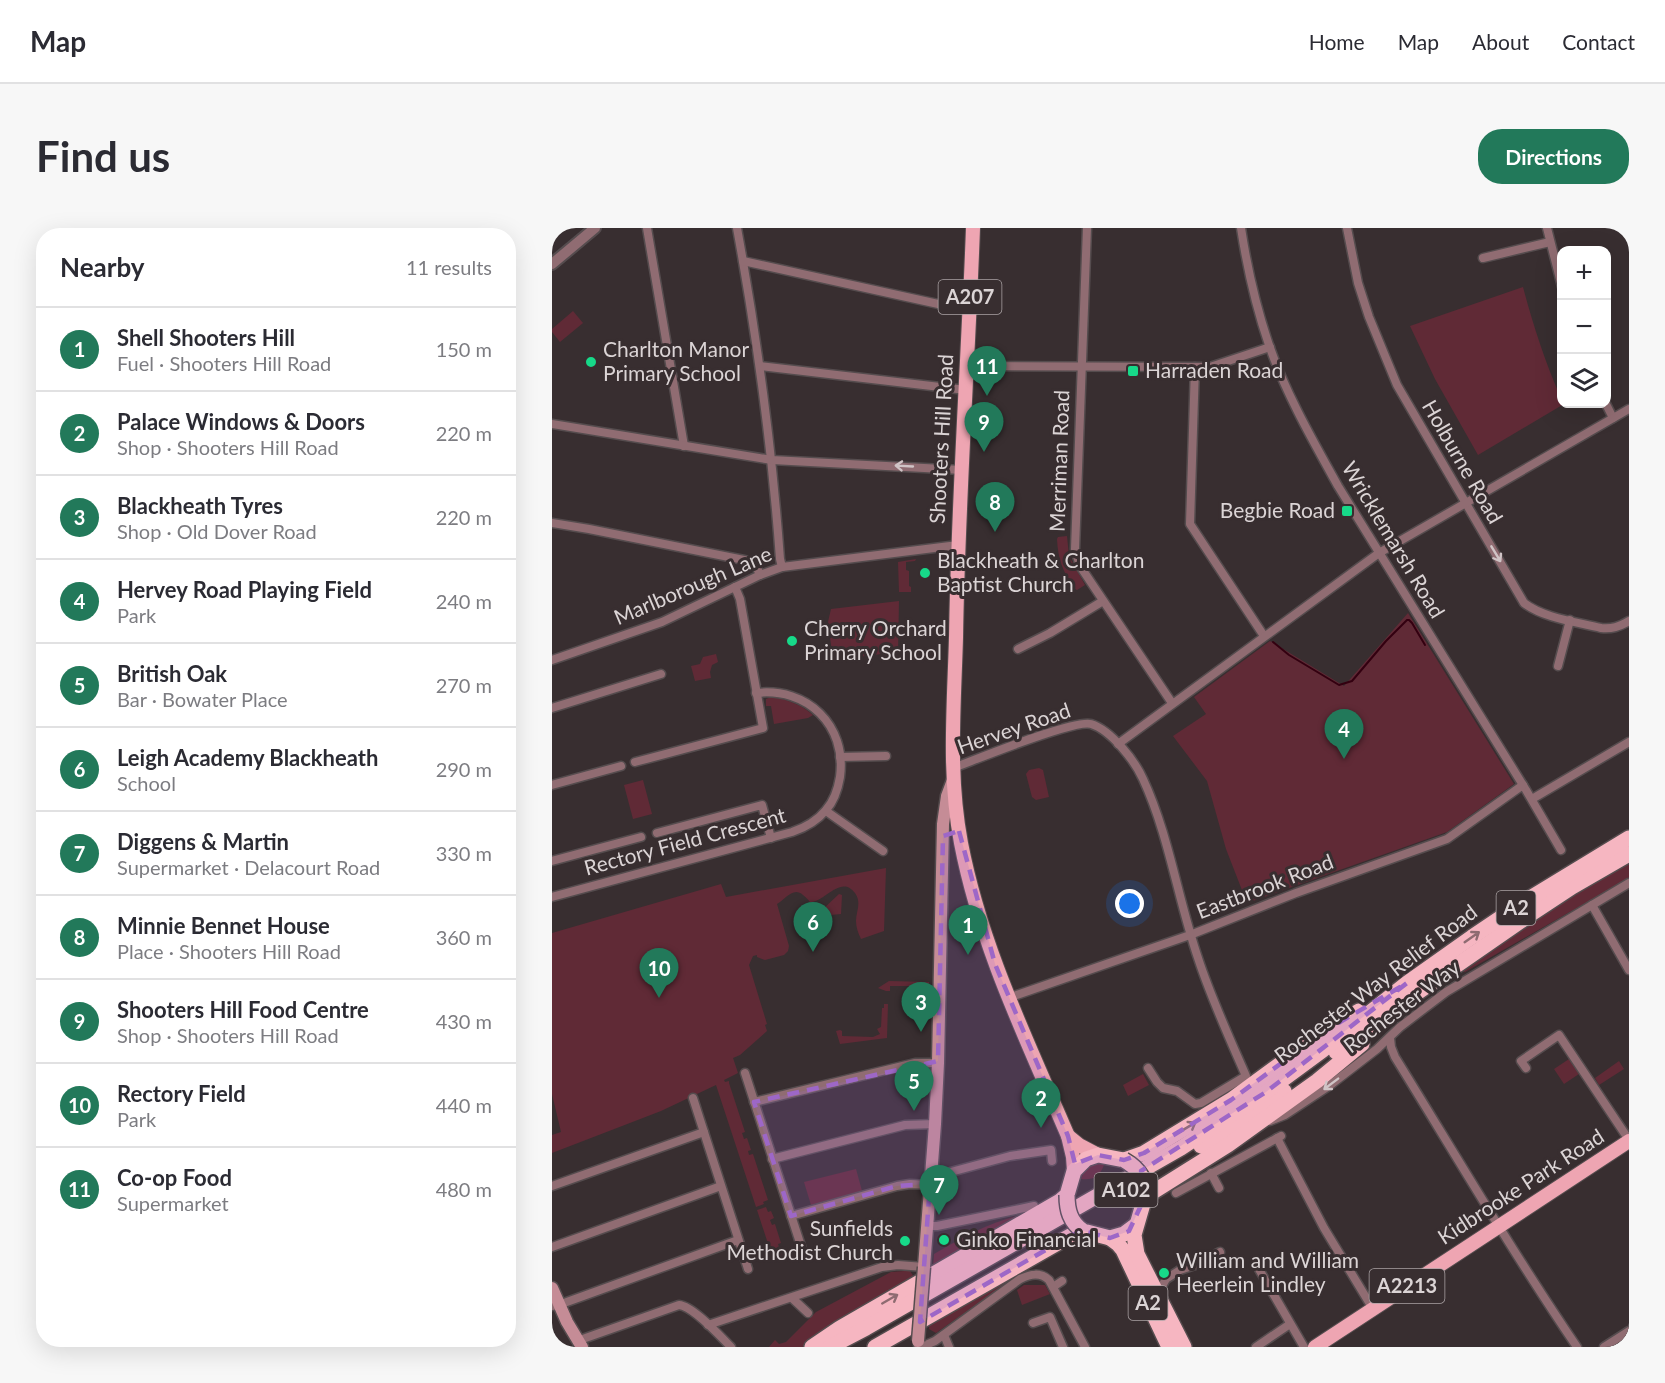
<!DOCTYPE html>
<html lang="en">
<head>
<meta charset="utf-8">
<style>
	:root { --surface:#fff; --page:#f7f7f7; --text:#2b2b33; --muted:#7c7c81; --line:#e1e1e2; --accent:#22795a }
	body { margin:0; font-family:Lato,sans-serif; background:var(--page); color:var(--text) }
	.controls { position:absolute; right:18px; top:18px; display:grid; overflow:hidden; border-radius:12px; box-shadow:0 6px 24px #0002 }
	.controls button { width:54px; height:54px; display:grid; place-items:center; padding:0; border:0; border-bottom:2px solid var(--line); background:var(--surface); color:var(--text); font:30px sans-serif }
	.you { position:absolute; left:578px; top:676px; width:21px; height:21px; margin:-15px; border:4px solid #fff; border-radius:50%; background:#1a73e8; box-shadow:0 0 0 9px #1a73e833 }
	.badge { display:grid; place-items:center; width:39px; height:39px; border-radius:50%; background:var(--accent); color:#fff; font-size:20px; font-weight:700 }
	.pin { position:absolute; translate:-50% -50px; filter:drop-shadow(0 2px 3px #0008) }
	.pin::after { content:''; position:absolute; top:32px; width:21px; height:18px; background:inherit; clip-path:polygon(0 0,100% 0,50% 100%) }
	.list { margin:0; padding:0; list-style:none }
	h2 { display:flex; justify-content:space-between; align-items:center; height:78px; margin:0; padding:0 24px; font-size:26px }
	h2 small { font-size:20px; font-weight:400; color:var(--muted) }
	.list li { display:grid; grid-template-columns:39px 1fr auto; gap:18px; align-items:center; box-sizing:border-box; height:84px; padding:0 24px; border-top:2px solid var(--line) }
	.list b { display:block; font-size:22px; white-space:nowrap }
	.list p { margin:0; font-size:20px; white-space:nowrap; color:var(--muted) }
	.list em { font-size:20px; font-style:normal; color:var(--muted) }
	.icon { flex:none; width:33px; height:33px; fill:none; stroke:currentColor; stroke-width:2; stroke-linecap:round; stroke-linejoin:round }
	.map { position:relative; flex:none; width:1077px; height:1119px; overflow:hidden; border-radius:24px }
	header { display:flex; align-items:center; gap:36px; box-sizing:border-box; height:84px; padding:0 30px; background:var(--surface); border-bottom:2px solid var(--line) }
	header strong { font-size:28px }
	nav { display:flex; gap:33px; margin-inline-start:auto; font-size:21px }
	.intro { display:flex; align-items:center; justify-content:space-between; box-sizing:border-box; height:144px; padding:0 36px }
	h1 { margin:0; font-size:42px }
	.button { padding:15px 27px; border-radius:24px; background:var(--accent); color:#fff; font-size:21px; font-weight:700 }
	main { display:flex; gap:36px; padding:0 36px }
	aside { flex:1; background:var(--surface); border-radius:24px; box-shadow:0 6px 24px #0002 }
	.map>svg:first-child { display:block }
</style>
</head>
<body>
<header>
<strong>Map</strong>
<nav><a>Home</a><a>Map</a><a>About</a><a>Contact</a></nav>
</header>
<div class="intro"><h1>Find us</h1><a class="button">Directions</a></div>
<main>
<aside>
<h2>Nearby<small>11 results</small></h2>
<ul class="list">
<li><span class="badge">1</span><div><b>Shell Shooters Hill</b><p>Fuel · Shooters Hill Road</p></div><em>150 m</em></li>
<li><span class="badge">2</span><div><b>Palace Windows &amp; Doors</b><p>Shop · Shooters Hill Road</p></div><em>220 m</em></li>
<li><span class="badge">3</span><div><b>Blackheath Tyres</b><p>Shop · Old Dover Road</p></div><em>220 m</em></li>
<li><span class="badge">4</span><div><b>Hervey Road Playing Field</b><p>Park</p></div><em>240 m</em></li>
<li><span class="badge">5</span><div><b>British Oak</b><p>Bar · Bowater Place</p></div><em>270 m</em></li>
<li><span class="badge">6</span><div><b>Leigh Academy Blackheath</b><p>School</p></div><em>290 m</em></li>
<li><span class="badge">7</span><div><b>Diggens &amp; Martin</b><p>Supermarket · Delacourt Road</p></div><em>330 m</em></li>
<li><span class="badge">8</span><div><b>Minnie Bennet House</b><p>Place · Shooters Hill Road</p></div><em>360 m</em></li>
<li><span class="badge">9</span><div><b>Shooters Hill Food Centre</b><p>Shop · Shooters Hill Road</p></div><em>430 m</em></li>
<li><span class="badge">10</span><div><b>Rectory Field</b><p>Park</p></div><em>440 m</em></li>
<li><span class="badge">11</span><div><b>Co-op Food</b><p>Supermarket</p></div><em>480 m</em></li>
</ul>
</aside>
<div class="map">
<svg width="1077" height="1119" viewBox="0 0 1077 1119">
	<rect width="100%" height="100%" fill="#382e30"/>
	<g fill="#602a36">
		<path d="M971,59C981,97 993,134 1009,170L1010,176H1012L926,227L883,151L858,98Z"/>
		<path d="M21,83L31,95L8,114L0,104V101Z"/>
		<path d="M515,308L517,328L533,357L525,362L523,361C511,344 506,332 505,311L506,309Z"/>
		<path d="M364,331L363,333L354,334V342L357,343V358L359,359V364H347L346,334Z"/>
		<path d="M347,373L346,424L281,432L276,394L279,381Z"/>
		<path d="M856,385L962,556L895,604L695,675L674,621L655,553L621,508L654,486L642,469L718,413L792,458Z"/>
		<path d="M164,426L166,434L160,437L158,444L159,450L143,453L139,438L148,436L151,429Z"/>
		<path d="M219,469C234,471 249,476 261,487L256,490L222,496L219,478H214V471Z"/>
		<path d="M487,540L491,542L497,569L484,572L480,569L474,546L477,542Z"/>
		<path d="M91,552L100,586L81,591L72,557Z"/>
		<path d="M1077,633V650L913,744L905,742L939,720Z"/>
		<path d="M334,640L332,703L309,711C306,705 304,699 304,693C304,683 310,675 303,665C289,646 273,674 258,674C256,672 254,669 251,667C241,658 233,672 225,676L237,718L236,723L232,727L213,732L205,729V727L201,728L197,737L215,796L213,797L215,803L188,827L181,830L186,845L172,852L173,854L177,853V855L193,904L190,905L192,911L195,910L199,922L196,923L197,927L201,926L216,972L211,974L212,976L204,979L164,857L109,883L0,925V907L9,904L0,866V705L169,656L174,669Z"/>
		<path d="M287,666L290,667L289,686L279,687L269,683Z"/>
		<path d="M337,753L377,754V763H363V758H338V763H334L326,760Z"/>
		<path d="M332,776H336L335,810L288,816L284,803L288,802L290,803V808L321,809L328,806L325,801L329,799L330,780H332Z"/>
		<path d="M1017,831L1027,846L1012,856L1002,841Z"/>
		<path d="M1067,833L1072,841L1047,857L1043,850Z"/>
		<path d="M591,846L597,857L576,868L571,857Z"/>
		<path d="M544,935L552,937C547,949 542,952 529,951L534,939Z"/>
		<path d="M304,941L310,963L259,977L252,954Z"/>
		<path d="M214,979L216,984L219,983L222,990L218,992L220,997L223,996L229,1015L226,1016L228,1022L231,1021L233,1027L221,1031L205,982Z"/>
		<path d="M469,987L381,1041L382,1026C411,1009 436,995 469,987Z"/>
		<path d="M509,1017L384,1105L377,1101L378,1092Z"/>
		<path d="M352,1043H358L362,1049V1052L251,1119H217L223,1112L227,1116L234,1114L264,1084L339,1044Z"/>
		<path d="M472,1057H493L498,1066L470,1077L465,1062Z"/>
	</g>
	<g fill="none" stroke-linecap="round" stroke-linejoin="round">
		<path stroke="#330010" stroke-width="2" d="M721,414L737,427L787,457L800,453L834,413L855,392H857L860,395L873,417"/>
		<g stroke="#554c4e" stroke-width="11">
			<g id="minor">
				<path d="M95,0L132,218"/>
				<path d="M185,0C205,109 220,220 228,331L230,339"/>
				<path d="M535,0L523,321L528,338L620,475"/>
				<path d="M689,0C695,39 704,79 717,117C734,166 761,213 786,258L974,562L1009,622"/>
				<path d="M795,0L806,55L817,89L845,157L972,375C991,390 1025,394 1049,400C1060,401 1067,399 1077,393"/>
				<path d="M995,0L1010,59"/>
				<path d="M931,30L998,14"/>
				<path d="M191,33L418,83"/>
				<path d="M208,138L414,162"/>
				<path d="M415,138L658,139L718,119"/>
				<path d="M643,139L638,296L712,408"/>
				<path d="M1054,176L1061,190"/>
				<path d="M0,196L220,232L410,242"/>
				<path d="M0,295L37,301L192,332C201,334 205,338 208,347"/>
				<path d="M466,421L498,405L551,373"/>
				<path d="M0,432L110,394L208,347L230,339L406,317"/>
				<path d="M1006,438L1018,392"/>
				<path d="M0,480L109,446"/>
				<path d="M566,516L827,325L1077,181"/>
				<path d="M288,529L334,528"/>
				<path d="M83,534L211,500L188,371L183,359"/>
				<path d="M401,540C423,532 522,491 539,496C559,502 583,533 591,551C617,607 626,672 646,730C659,770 677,809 694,848L649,875L643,876L625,863L611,860L605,854L596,840"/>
				<path d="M0,557L69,538"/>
				<path d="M980,571L1077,514"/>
				<path d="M274,583L331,623"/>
				<path d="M105,605L210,577L219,610"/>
				<path d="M0,633L89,609"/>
				<path d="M0,669L240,604C252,600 265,593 274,582C282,573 286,561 288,549C295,497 255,459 204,465"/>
				<path d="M1040,677L1077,742"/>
				<path d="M456,770L638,707L744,665L895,611L971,557"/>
				<path d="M838,810L839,819L843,829C903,926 961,1025 1025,1119"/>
				<path d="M974,840L969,833L1007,807L1077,912"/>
				<path d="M193,845L250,1021"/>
				<path d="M141,870L196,1041"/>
				<path d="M202,874L363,835H386"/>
				<path d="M718,893L733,887L777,858L825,821L848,799L894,764L1077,655"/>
				<path d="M725,910L772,1000L821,1081"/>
				<path d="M220,931L353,897L383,896"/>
				<path d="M379,944L395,945L458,928L499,922L500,933"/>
				<path d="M659,945L667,960"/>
				<path d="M0,958L152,904"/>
				<path d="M624,965L729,908"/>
				<path d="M239,988L345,958L358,956L378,957"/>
				<path d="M375,998H385L482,978"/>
				<path d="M0,1019L169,958"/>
				<path d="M704,1036L752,1119"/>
				<path d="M501,1059L510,1053"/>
				<path d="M606,1065L614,1051L628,1042L643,1037L668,1024"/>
				<path d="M240,1070L256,1085"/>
				<path d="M0,1078L12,1075L186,1012"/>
				<path d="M481,1095L498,1089L511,1119"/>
				<path d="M156,1097L330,1039L346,1037L372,1039"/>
				<path d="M392,1107L397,1119"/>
				<path d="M25,1113L127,1077C141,1078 168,1108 179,1119"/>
				<path d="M366,1117H374L383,1113L468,1051C479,1046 488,1044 497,1052L533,1119"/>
				<path d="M704,1119L738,1096"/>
				<path d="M1052,1119L1077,1103"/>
			</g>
		</g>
		<g stroke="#554c4e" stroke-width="14">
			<path id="tertiary" d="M0,36L43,0"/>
		</g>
		<g stroke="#554c4e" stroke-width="15">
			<g id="secondary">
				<path d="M372,1039L383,896L386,835L391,596L395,568L401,552"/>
				<path d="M0,1060L15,1094L30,1119"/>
			</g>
		</g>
		<g stroke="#554c4e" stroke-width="16">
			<g id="primary">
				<path d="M421,0C416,137 406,273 404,410C402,479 396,547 409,615C429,719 475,812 516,908L521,929L522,943"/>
				<path d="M516,908L527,917L546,927"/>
				<path d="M763,1119L1077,913"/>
			</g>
		</g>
		<g stroke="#554c4e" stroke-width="18">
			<g id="trunk">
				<path d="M784,824L843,780L976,688L1020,659L1077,626"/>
				<path d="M649,918L704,884L732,863"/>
				<path d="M558,1010L566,1016L571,1022L617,1119"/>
				<path d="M260,1119L288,1100L508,973L515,967L522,943L534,931L546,927L572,932L592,925L679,872L776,801L807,783"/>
				<path d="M278,1119L314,1100L629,920L714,864L771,822L855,755L920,709L975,672L1077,610"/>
				<path d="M323,1119L518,1008L531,1003L558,1010L572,1006L584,997"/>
				<path d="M632,1119L585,1026L582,1007L593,969L676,917L765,853L810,816"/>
			</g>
		</g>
		<use href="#minor" stroke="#906c72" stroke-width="8"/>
		<use href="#tertiary" stroke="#906c72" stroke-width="10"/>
		<use href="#secondary" stroke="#c58c96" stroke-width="12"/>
		<use href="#primary" stroke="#eea5b2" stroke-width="14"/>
		<use href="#trunk" stroke="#f6b6c1" stroke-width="15"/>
		<g stroke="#554c4e" stroke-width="15" stroke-linecap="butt">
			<path id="secondary-bridge" d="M366,1113L372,1039"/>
		</g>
		<g stroke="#554c4e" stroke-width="18" stroke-linecap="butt">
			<g id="trunk-bridge">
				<path d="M572,932C586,940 595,951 593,969"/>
				<path d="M515,967C515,982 518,994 531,1003"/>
			</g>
		</g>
		<use href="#secondary-bridge" stroke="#c58c96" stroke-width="12"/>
		<use href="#trunk-bridge" stroke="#f6b6c1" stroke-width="15"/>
	</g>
	<defs><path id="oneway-shaft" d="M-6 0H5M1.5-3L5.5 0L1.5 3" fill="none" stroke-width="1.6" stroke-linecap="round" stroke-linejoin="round" transform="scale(1.5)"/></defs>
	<g stroke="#d0c4c6">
		<use href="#oneway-shaft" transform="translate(352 238) rotate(-177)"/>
		<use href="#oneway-shaft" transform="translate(944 326) rotate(59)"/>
		<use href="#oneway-shaft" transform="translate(779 856) rotate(143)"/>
	</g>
	<g stroke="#8e6b71">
		<use href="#oneway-shaft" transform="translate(920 709) rotate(-35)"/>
		<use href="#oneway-shaft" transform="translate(636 899) rotate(-31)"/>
		<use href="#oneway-shaft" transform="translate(338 1071) rotate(-30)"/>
	</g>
	<path fill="#9d67c7" fill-opacity="0.2" stroke="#9d67c7" stroke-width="4.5" stroke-dasharray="12 8" stroke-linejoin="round" d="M407,603L443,736L516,908L523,936L546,927L572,932L592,925L679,872L776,801L855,755L714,864L589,943L593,969L577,1003L558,1010L531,1003L518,1008L368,1094L378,956L345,958L239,988L202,874L386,833L391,608Z"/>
	<g fill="#17d989" stroke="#382e30" stroke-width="2">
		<circle cx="39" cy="134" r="6"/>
		<rect x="575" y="137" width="12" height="12" rx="3"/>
		<rect x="789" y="277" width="12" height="12" rx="3"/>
		<circle cx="373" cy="345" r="6"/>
		<circle cx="240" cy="413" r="6"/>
		<circle cx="392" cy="1012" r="6"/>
		<circle cx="353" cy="1013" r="6"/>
		<circle cx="612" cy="1045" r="6"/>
	</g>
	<g text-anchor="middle" stroke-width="6" stroke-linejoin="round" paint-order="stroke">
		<g fill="#382e30" stroke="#aaa2a4" stroke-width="1.5">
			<rect x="386.5" y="52" width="63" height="34" rx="4.5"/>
			<rect x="944.5" y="663" width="39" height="34" rx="4.5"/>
			<rect x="542.5" y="945" width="63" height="34" rx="4.5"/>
			<rect x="817.5" y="1041" width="75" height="34" rx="4.5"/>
			<rect x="576.5" y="1058" width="39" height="34" rx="4.5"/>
		</g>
		<g font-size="20" font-weight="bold" fill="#dbd4d5">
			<text x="418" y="76">A207</text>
			<text x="964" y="687">A2</text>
			<text x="574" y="969">A102</text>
			<text x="855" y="1065">A2213</text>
			<text x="596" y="1082">A2</text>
		</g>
		<g font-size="21" fill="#dbd4d5" stroke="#382e30" text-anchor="start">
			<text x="51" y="129">Charlton Manor<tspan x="51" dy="24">Primary School</tspan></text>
			<text x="593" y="150">Harraden Road</text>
			<text x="783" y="290" text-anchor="end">Begbie Road</text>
			<text x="385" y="340">Blackheath &amp; Charlton<tspan x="385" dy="24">Baptist Church</tspan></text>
			<text x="252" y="408">Cherry Orchard<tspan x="252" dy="24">Primary School</tspan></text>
			<text x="341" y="1008" text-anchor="end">Sunfields<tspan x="341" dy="24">Methodist Church</tspan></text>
			<text x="404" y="1019">Ginko Financial</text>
			<text x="624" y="1040">William and William<tspan x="624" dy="24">Heerlein Lindley</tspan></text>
		</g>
		<g font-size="21" fill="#dbd4d5" stroke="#382e30">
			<text transform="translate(390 211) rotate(-87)" y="7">Shooters Hill Road</text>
			<text transform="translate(508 233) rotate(-88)" y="7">Merriman Road</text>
			<text transform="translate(910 234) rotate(60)" y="7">Holburne Road</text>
			<text transform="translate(841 312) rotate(59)" y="7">Wricklemarsh Road</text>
			<text transform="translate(141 358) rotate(-23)" y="7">Marlborough Lane</text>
			<text transform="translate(462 501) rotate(-19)" y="7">Hervey Road</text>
			<text transform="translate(133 614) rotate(-15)" y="7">Rectory Field Crescent</text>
			<text transform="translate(713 659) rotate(-21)" y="7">Eastbrook Road</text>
			<text transform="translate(824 756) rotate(-37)" y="7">Rochester Way Relief Road</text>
			<text transform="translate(850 779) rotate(-37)" y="7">Rochester Way</text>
			<text transform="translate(969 959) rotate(-33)" y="7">Kidbrooke Park Road</text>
		</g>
	</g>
</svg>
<div class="controls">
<button>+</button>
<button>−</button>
<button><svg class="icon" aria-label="layers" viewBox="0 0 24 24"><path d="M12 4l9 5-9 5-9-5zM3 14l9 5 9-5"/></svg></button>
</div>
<div class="you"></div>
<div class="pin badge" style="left:416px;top:727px">1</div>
<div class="pin badge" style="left:489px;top:900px">2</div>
<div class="pin badge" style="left:369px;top:804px">3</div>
<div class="pin badge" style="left:792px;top:531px">4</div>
<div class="pin badge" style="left:362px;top:883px">5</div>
<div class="pin badge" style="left:261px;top:724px">6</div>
<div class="pin badge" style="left:387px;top:987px">7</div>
<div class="pin badge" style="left:443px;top:304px">8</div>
<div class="pin badge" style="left:432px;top:224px">9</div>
<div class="pin badge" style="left:107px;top:770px">10</div>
<div class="pin badge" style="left:435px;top:168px">11</div>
</div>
</main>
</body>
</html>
